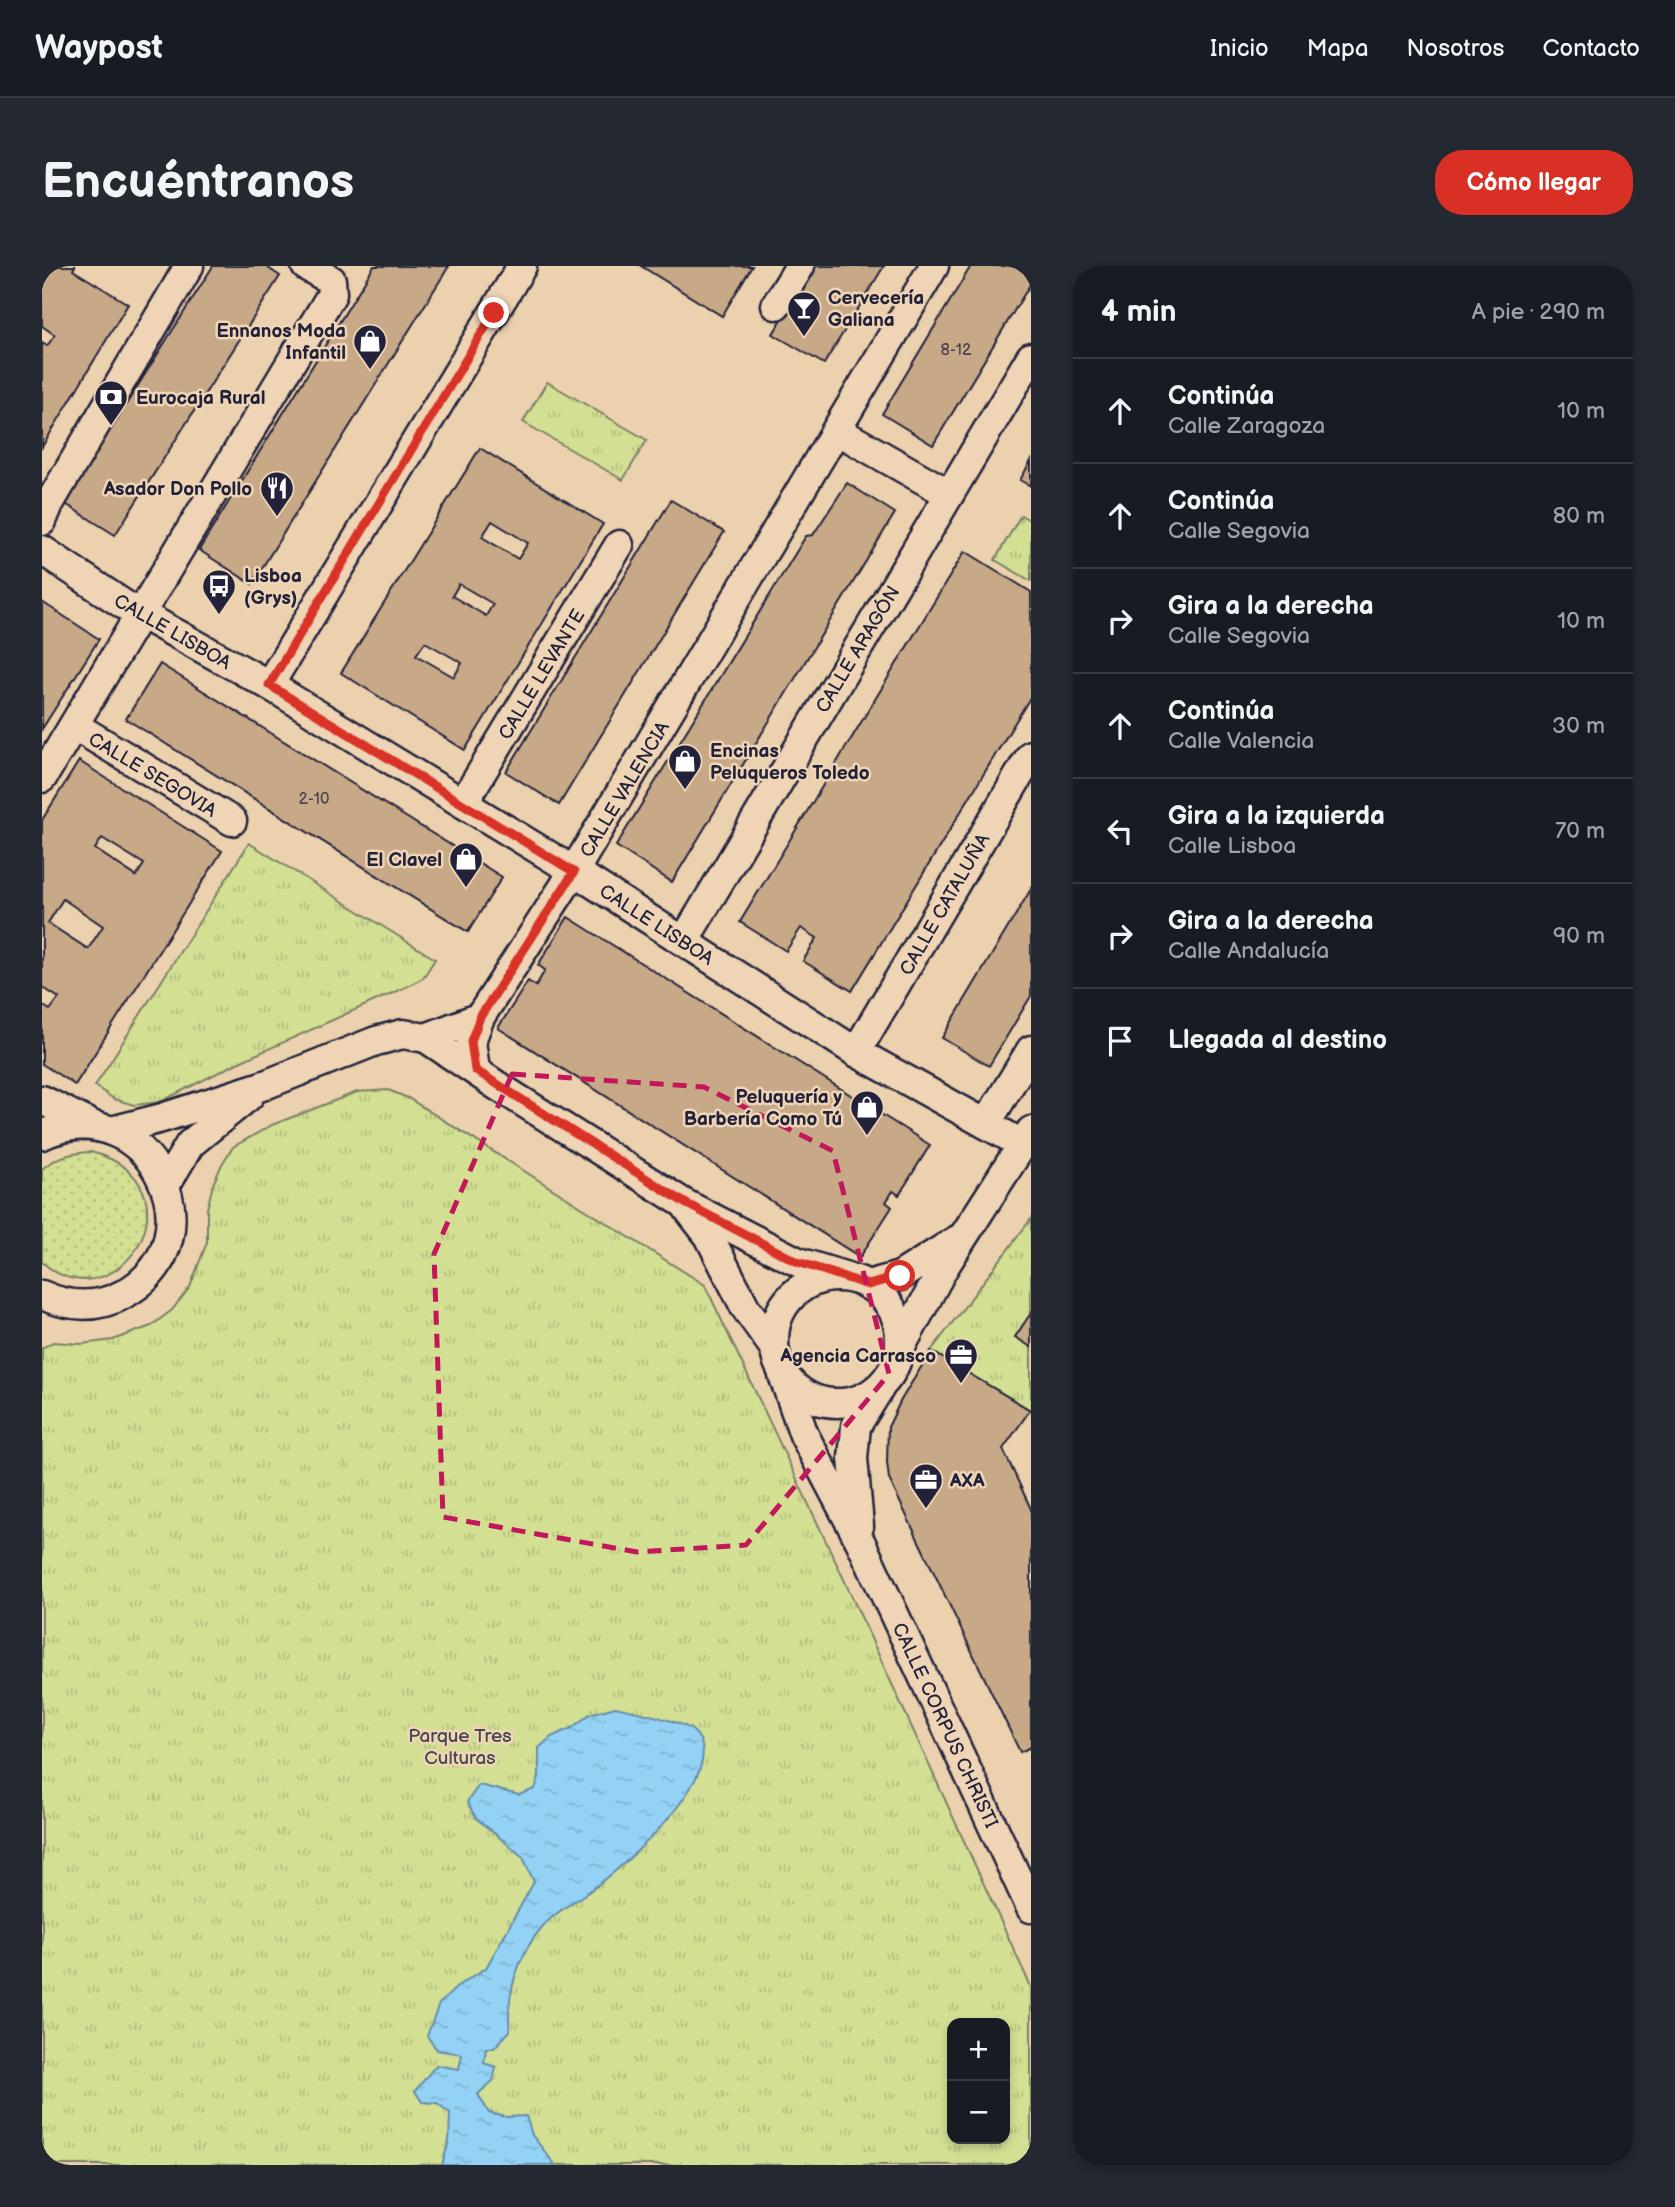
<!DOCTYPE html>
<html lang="es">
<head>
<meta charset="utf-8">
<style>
	:root { --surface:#171b24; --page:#242831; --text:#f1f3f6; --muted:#9ea1a6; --line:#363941; --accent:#d93025 }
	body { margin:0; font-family:"Balsamiq Sans",sans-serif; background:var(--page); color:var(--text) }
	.controls { position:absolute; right:21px; bottom:21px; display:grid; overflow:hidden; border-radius:14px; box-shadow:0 4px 10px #0003 }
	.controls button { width:63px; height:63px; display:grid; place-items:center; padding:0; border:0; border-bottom:2px solid var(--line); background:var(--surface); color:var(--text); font:35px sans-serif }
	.stop { position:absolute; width:21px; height:21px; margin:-16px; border:5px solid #d93025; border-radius:50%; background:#fff }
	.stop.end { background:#d93025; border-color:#fff; box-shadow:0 2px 7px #0008 }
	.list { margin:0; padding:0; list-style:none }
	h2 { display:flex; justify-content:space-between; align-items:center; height:91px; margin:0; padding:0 28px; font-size:30px }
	h2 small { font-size:23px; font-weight:400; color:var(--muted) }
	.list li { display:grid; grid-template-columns:46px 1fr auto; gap:21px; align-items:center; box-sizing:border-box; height:105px; padding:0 28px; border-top:2px solid var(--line) }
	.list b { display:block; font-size:26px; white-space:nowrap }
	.list p { margin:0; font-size:23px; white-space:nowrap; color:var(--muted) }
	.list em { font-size:23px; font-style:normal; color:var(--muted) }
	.icon { flex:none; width:38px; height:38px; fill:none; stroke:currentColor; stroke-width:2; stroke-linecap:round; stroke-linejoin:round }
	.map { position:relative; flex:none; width:989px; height:1899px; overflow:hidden; border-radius:28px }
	header { display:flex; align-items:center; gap:42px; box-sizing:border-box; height:98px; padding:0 35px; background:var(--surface); border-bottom:2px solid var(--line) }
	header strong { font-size:33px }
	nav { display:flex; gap:38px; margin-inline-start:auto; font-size:24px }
	.intro { display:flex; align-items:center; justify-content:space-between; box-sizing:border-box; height:168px; padding:0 42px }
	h1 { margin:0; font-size:49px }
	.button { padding:18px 32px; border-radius:28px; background:var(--accent); color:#fff; font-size:24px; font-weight:700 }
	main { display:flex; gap:42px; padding:0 42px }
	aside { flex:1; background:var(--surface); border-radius:28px; box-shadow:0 4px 10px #0003 }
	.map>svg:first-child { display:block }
</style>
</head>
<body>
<header>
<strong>Waypost</strong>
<nav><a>Inicio</a><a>Mapa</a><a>Nosotros</a><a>Contacto</a></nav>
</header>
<div class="intro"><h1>Encuéntranos</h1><a class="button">Cómo llegar</a></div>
<main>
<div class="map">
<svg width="989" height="1899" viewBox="0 0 989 1899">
	<defs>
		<pattern id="park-tufts" width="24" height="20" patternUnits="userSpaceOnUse" patternTransform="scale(1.75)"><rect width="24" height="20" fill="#d3df92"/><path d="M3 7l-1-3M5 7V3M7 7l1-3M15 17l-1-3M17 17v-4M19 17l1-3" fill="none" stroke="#b5bf7f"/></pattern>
		<pattern id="garden-dots" width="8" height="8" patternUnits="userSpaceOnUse" patternTransform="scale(1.75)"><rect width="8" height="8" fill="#d3df92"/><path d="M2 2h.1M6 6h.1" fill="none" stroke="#b5bf7f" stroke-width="1.8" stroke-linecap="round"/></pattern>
		<pattern id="water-ripples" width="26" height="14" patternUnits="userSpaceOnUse" patternTransform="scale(1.75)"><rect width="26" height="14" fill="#93d2f4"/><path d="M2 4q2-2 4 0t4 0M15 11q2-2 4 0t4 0" fill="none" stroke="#7eb4d2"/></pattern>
	</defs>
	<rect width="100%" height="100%" fill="#ecd1af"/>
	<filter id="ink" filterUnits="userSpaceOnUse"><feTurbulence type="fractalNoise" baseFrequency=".0143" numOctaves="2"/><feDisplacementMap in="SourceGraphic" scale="14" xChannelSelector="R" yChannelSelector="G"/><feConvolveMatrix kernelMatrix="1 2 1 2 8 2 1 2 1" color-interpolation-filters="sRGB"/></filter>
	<g filter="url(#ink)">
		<g fill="url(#park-tufts)" stroke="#7a8066" stroke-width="2" fill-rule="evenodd">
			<path d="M505,116L605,174L581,214L481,156Z"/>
			<path d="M979,249L989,255V315L953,294Z"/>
			<path d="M207,577L393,693L381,712L366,720L193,798L118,836L92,839L72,833L53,820Z"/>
			<path d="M346,824L366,832L663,1019L799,1307L989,1721V1899H0V1082L11,1076L40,1078L71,1074L109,1060L130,1044L148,1021L165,976V943L171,918L180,898L191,881L230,859L315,826ZM910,1757H963V1873H910Z"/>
			<path d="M989,953V1144L889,1085Z"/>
		</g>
		<path fill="url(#garden-dots)" stroke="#7a8066" stroke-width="2" d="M49,886C166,917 76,1064 0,996V903C15,890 30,887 49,886Z"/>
		<path fill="url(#water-ripples)" stroke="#668caa" stroke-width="2" d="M573,1441C591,1445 637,1454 650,1464C694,1500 589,1593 561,1615C542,1631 517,1642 501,1660C477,1687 463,1729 468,1765L452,1782H444L442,1797L454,1801L451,1815L436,1828L447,1847L465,1851L484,1850L490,1869L513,1899H400L407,1875L408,1847L395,1837L380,1836L373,1825L394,1799L417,1803L420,1788L395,1784L385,1770L397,1738L417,1719L444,1702L492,1616L481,1591L434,1552L425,1536L437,1519L477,1529L493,1523L497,1511V1482L509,1471L530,1462L548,1448Z"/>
		<g fill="#c7a988" stroke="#22223b" stroke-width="2" fill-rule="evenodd">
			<path d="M0,0H33L31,4L86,38L0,181V77L5,80L13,69L0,60Z"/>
			<path d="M171,0H223L238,10L73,269L22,237Z"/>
			<path d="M332,0H407L210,318L157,284Z"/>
			<path d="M599,0H710L680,50Z"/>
			<path d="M772,0H842L782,98L731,68Z"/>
			<path d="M929,0H989V17L891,179L840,148Z"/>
			<path d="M438,182L561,258L423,484L299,407ZM450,255L486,277L476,293L440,271ZM417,318L451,338L444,350L410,330ZM383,376L420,397L412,411L374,389Z"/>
			<path d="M989,195V220L978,214Z"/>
			<path d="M805,217L853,247L630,616L574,580L764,270L771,269Z"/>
			<path d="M629,234L682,266L517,539L464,506Z"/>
			<path d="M923,285L989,326V430L810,725L761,695L775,672L759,662L744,685L698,656Z"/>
			<path d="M0,336L57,373L0,463Z"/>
			<path d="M118,398L460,611L426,666L84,453Z"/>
			<path d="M37,495L180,585L33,819L0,798V739L8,744L17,732L0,721V554ZM60,572L102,598L94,610L53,583ZM21,633L61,660L46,683L6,657Z"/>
			<path d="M989,623V730L947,800L900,772Z"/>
			<path d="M526,651L888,879L857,929L851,925L844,936L850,941L818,991L456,762L486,715L494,720L503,704L496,699Z"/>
			<path d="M989,1047V1081L973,1071Z"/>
			<path d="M889,1085L988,1144L961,1183L989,1243V1481L978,1486L847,1213L845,1196L846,1161L859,1134Z"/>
		</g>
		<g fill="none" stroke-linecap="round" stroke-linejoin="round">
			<g stroke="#22223b" stroke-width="33">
				<g id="minor">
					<path d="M734,39L758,0"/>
					<path d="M796,165L907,228"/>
					<path d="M0,255L7,238L147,0"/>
					<path d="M0,284L84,340L227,419L532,605L814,786L980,878"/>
					<path d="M227,419L480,0"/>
					<path d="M33,460L190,555"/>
					<path d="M0,512L290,28L289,14L264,0"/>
					<path d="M421,537L577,279"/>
					<path d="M642,675L989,91"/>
					<path d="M384,772L454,819L643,938L756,996L805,1011"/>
					<path d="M814,786L989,489"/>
					<path d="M433,804L429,775L438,751L532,605L892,0"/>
					<path d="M0,834L52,860"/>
					<path d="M944,858L989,784"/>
					<path d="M69,865L120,852L220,820L334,775L361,768L384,772L438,751"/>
					<path d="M0,869C105,821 182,972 82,1028C55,1043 27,1041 0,1029"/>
					<path d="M124,918L148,878L207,830"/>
					<path d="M646,943L667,970L703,1041L731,1080"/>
					<circle cx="795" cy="1074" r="63"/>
					<path d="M826,1019L858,1010L915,974"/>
					<path d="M857,1084L902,1001L989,865"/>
					<path d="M741,1109L762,1169L819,1277L989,1642"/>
					<path d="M817,1260L811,1192L814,1160L837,1123"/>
				</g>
			</g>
			<use href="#minor" stroke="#efd5b6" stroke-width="28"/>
		</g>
	</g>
	<g fill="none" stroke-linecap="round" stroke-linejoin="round" filter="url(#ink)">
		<path stroke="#d93025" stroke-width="9" d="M452,47L227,419L532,606L438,751L429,775L433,804L643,937L756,996L826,1019L858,1010"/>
	</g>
	<path fill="none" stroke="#c2185b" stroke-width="5" stroke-dasharray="14 9" stroke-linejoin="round" d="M470,808L662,821L791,885L847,1108L704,1279L595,1286L401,1251L392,988Z"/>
	<defs>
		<g id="bar-pin" transform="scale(1.75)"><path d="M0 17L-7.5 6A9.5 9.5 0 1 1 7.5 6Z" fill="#22223b" stroke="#efd5b6"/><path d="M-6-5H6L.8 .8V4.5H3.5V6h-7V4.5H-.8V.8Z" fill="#fff"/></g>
		<g id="shop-pin" transform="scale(1.75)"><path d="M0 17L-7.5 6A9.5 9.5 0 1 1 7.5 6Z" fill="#22223b" stroke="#efd5b6"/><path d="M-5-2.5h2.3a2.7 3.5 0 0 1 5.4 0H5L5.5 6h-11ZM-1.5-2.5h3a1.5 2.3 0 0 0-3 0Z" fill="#fff"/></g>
		<g id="bank-pin" transform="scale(1.75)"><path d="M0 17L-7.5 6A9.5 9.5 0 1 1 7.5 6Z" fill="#22223b" stroke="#efd5b6"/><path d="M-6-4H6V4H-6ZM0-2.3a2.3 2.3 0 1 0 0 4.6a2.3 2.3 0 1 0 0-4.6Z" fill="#fff"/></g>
		<g id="restaurant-pin" transform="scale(1.75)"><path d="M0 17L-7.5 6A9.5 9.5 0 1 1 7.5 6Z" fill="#22223b" stroke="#efd5b6"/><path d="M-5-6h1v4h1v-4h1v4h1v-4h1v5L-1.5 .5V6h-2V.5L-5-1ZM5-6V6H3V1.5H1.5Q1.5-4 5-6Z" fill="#fff"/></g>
		<g id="bus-pin" transform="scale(1.75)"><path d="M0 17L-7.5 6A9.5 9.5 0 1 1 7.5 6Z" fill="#22223b" stroke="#efd5b6"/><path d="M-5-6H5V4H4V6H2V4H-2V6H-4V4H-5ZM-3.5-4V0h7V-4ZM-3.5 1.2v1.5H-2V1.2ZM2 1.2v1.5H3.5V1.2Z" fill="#fff"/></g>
		<g id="office-pin" transform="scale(1.75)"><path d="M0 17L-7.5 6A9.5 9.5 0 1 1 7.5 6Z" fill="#22223b" stroke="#efd5b6"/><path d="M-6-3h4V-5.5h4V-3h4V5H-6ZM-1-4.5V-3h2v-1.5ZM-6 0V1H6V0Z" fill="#fff"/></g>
	</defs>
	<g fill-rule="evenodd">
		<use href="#bar-pin" x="762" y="42"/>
		<use href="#shop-pin" x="328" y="75"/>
		<use href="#bank-pin" x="69" y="131"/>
		<use href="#restaurant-pin" x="235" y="222"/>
		<use href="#bus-pin" x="177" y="320"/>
		<use href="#shop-pin" x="643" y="495"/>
		<use href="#shop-pin" x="424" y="593"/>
		<use href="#shop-pin" x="825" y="841"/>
		<use href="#office-pin" x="919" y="1089"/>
		<use href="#office-pin" x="884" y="1214"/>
	</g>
	<g text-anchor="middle" stroke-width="5" stroke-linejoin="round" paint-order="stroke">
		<g font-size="16" fill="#4b444e">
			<text x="914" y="89">8-12</text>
			<text x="272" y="538">2-10</text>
		</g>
		<g font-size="19" font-weight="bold" fill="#22223b" stroke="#efd5b6" text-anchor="start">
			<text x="786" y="38">Cervecería<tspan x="786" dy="22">Galiana</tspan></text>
			<text x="304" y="71" text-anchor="end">Ennanos Moda<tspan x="304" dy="22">Infantil</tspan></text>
			<text x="94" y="138">Eurocaja Rural</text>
			<text x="210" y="229" text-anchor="end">Asador Don Pollo</text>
			<text x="202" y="316">Lisboa<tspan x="202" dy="22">(Grys)</tspan></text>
			<text x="668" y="491">Encinas<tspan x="668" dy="22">Peluqueros Toledo</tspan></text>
			<text x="400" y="600" text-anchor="end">El Clavel</text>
			<text x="800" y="837" text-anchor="end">Peluquería y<tspan x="800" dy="22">Barbería Como Tú</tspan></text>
			<text x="894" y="1096" text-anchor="end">Agencia Carrasco</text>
			<text x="908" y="1221">AXA</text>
		</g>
		<g font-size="19" fill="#22223b" stroke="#efd5b6">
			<text transform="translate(131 365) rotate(30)" y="7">CALLE LISBOA</text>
			<text transform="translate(815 383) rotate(-59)" y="7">CALLE ARAGÓN</text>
			<text transform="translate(499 408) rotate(-59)" y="7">CALLE LEVANTE</text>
			<text transform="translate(111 508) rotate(31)" y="7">CALLE SEGOVIA</text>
			<text transform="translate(582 523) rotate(-59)" y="7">CALLE VALENCIA</text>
			<text transform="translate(902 638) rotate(-60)" y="7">CALLE CATALUÑA</text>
			<text transform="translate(615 658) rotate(33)" y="7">CALLE LISBOA</text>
			<text transform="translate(904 1459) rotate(65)" y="7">CALLE CORPUS CHRISTI</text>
		</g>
		<g font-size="19" fill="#45484c" stroke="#efd5b6">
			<text x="418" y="1476">Parque Tres<tspan x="418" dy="22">Culturas</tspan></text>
		</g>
	</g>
</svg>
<div class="controls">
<button>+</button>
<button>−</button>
</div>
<div class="stop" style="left:858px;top:1010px"></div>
<div class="stop end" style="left:452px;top:47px"></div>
</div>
<aside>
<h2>4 min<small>A pie · 290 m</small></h2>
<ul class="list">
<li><svg class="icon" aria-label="ahead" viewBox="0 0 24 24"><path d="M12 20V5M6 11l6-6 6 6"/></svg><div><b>Continúa</b><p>Calle Zaragoza</p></div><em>10 m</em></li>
<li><svg class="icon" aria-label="ahead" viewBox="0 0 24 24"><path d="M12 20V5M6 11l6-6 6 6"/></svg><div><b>Continúa</b><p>Calle Segovia</p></div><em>80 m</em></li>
<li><svg class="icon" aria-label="right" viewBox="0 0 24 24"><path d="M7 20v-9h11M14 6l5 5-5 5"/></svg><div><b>Gira a la derecha</b><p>Calle Segovia</p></div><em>10 m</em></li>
<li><svg class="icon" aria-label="ahead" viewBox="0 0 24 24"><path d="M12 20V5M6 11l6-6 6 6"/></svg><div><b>Continúa</b><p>Calle Valencia</p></div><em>30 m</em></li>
<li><svg class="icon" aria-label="left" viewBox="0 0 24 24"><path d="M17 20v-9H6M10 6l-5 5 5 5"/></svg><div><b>Gira a la izquierda</b><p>Calle Lisboa</p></div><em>70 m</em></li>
<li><svg class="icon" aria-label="right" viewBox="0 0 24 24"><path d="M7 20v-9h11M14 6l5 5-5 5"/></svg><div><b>Gira a la derecha</b><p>Calle Andalucía</p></div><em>90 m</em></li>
<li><svg class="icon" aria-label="arrive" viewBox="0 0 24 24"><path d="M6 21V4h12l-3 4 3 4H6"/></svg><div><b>Llegada al destino</b></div></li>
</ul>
</aside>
</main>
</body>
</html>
